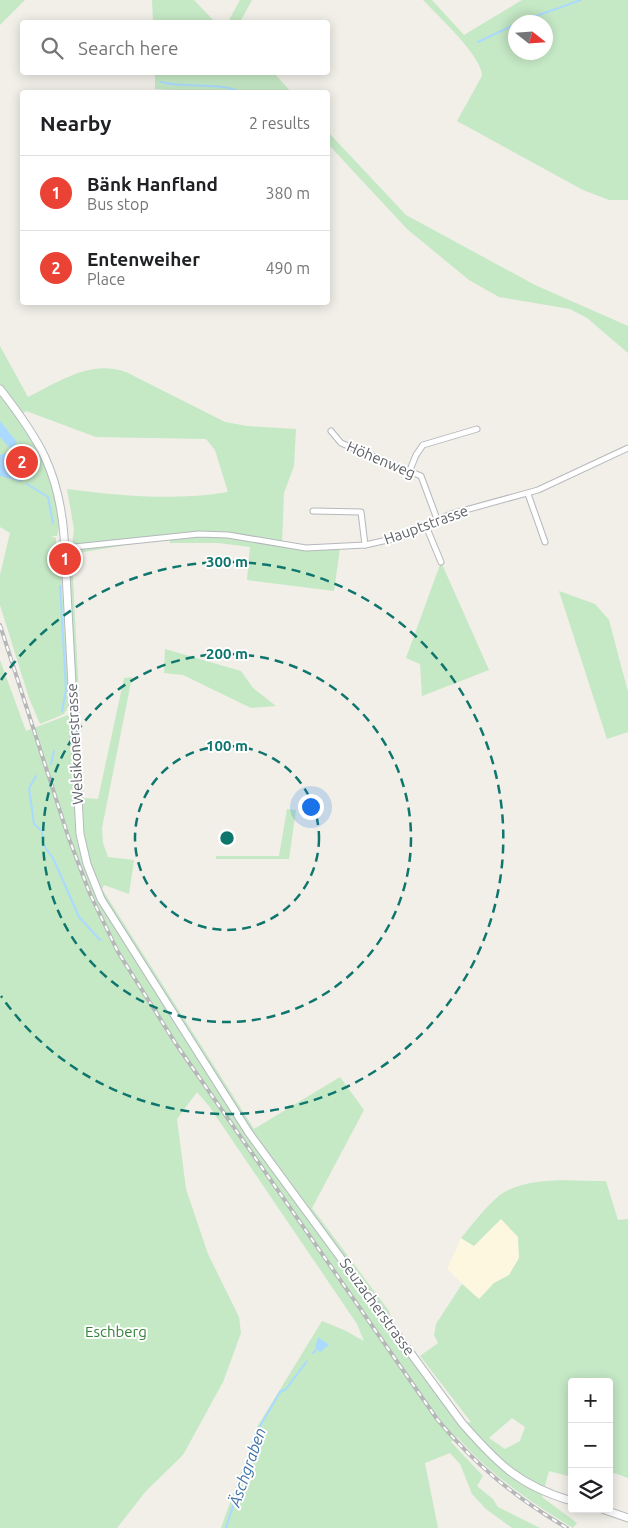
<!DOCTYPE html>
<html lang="en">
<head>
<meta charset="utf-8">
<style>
	:root { --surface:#fff; --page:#f6f6f6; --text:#202124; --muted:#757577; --line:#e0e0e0; --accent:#ea4335 }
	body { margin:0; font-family:Ubuntu,sans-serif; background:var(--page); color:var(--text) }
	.controls { position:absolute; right:15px; bottom:15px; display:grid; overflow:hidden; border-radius:5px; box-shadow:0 2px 12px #0003 }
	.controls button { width:45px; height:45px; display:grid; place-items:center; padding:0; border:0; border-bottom:1px solid var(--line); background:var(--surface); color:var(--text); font:25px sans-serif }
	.compass { position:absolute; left:508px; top:15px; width:45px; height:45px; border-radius:50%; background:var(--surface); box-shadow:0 2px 12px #0003; rotate:107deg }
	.you { position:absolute; left:310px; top:806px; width:18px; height:18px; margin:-12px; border:4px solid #fff; border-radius:50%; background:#1a73e8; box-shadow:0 0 0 8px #1a73e833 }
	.badge { display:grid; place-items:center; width:32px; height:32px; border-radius:50%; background:var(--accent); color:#fff; font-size:16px; font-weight:700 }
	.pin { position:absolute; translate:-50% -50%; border:2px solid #fff; box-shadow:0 1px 5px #0006 }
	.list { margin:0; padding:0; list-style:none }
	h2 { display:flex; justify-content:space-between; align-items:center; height:65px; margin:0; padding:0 20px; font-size:21px }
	h2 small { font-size:16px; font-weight:400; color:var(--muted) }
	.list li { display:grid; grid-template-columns:32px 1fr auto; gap:15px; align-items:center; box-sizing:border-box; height:75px; padding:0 20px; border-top:1px solid var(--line) }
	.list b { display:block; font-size:19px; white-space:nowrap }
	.list p { margin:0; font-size:16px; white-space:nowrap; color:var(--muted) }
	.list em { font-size:16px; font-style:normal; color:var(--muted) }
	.icon { flex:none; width:28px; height:28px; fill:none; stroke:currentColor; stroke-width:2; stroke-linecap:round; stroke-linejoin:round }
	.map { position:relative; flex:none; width:628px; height:1528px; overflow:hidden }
	.search { position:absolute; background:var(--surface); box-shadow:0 2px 12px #0003; left:20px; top:20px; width:310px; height:55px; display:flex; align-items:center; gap:12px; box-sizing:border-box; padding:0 18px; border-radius:5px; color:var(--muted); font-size:19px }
	.panel { position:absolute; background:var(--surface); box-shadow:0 2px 12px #0003; left:20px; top:90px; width:310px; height:215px; border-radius:5px }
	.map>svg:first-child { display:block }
</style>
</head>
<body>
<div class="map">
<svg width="628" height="1528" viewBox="0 0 628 1528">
	<rect width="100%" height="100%" fill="#f1efe8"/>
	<path fill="#fef7e0" d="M501,1219L518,1237L519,1258L509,1275L494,1283L479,1299L447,1269L461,1238L474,1246Z"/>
	<g fill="#c5e8c5" fill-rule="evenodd">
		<path d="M0,0H25L0,25Z"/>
		<path d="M152,0H194L215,22H153Z"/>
		<path d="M240,0H252L240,22H228Z"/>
		<path d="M423,0H432L464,35L522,0H628V200H609L583,190L457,121L482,76C483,57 437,15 423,0ZM516,22H546V52H516Z"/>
		<path d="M155,73H274L291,92H200L155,89Z"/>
		<path d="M328,132L406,215L535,285L628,326V353L587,318L570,309L499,297L469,280L407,229L328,144Z"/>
		<path d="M0,346L28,397C58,382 91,359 126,372L225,422L247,426L296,429L294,466L284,493L282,544L340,548L334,591L247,580L250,547L218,543H170L169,538L78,553L72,557L84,798L98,799L124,678L132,677L102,828L103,843L108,857L134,860L129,894L104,885L102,889L254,1129L340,1077L364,1110L312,1208L389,1311L395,1332L462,1423L471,1422L420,1356L438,1343L434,1335L436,1324L462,1284L479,1299L494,1283L509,1275L519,1258L518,1237L501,1219L474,1246L461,1238C473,1224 485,1207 500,1195C529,1175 573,1181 606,1181L618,1220L628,1219V1478L614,1473L609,1477V1382H572V1477L549,1471L542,1497L577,1523L573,1528C530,1502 491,1475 457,1437L451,1442L483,1476L477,1486L493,1499L498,1507L540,1528H512L486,1509L472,1494L460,1464L450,1453L425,1463L438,1528H221L257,1427L322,1321L344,1330L364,1341L357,1324L209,1106L197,1092L177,1119L186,1189L208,1254L239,1317L241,1333L223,1382L183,1455L146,1491L117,1528H0V660L26,731L76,712L70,565L74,529L67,489C120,496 176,501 228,492L215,450L206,439L96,437L26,411L21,415C35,444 68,504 57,536H51L56,538V561L61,569L69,705L64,714L40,724L29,698L0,605V575L10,533L0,527ZM512,1418L525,1427L520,1441L505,1449L489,1438Z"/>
		<path d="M441,562L489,670L422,696L420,664L406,658Z"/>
		<path d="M559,591L595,604L609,620L628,692V732L607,739Z"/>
		<path d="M165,649L241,671L253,688L276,706L251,708L183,675L164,673Z"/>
		<path d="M287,809L296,810L289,859H216V856H279Z"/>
	</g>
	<g fill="#aadaff">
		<path d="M0,421L17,442L14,447L10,448L0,437Z"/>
		<path d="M6,453L15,462L22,482L0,476V455Z"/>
		<path d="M318,1337L329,1345L320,1352L315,1348Z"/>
	</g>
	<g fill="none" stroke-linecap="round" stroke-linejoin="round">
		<g stroke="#aadaff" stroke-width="2">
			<path d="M519,22L581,0"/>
			<path d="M478,42L516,24"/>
			<path d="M161,82C187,89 215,81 241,92"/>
			<path d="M27,484L48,497L53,523"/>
			<path d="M60,586L66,690L62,711"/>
			<path d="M51,764L54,751"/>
			<path d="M36,776L29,788L34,824L42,831L43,844L54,860L79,917L100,940"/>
			<path d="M313,1353L316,1350"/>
			<path d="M226,1528L256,1433L280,1392L286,1389L307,1361"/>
		</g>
		<g stroke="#b5b8bc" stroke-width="7">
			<g id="street">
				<path d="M331,431L341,443L421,476L437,519"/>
				<path d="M410,470L416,455L423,445L477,429"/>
				<path d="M528,494L545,542"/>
				<path d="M313,511L361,512L365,545"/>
				<path d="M426,526L441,562"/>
				<path d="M65,548L199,534L228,535L306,548L365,545L401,537L451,514L538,490L628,448"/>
			</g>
		</g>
		<g stroke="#b6babf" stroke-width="9">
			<g id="secondary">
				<path d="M0,389C39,439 59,471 64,536L80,834L87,864L101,899L249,1133L462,1423C497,1463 519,1486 572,1501"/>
				<path d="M602,1509L628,1518"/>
			</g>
		</g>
		<use href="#street" stroke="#fff" stroke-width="5"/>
		<use href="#secondary" stroke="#fff" stroke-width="7"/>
		<g stroke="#b6b7b8" stroke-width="4">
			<path id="rail" d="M0,625L68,836L90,894L118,952L176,1044L437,1419C476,1466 515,1497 567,1528"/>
		</g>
		<use href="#rail" stroke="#fff" stroke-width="2" stroke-dasharray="5.5" stroke-linecap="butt"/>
	</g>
	<g fill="none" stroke="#0f766e" stroke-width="2.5" stroke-dasharray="9 6">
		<circle cx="227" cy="838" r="92"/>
		<circle cx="227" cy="838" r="184"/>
		<path d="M1 680A276 276 0 1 1 1 996"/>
	</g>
	<g text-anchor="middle" stroke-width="4" stroke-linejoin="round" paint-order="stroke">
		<g font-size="15" fill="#5f6368" stroke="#fff">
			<text transform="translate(381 460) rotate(23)" y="5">Höhenweg</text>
			<text transform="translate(426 525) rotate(-20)" y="5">Hauptstrasse</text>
			<text transform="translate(75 744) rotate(-93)" y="5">Welsikonerstrasse</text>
			<text transform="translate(377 1307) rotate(54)" y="5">Seuzacherstrasse</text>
		</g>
		<g font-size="15" fill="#348238" stroke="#fff">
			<text x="116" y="1337">Eschberg</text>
		</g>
		<g font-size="16" font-style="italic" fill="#4174aa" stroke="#fff">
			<text transform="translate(247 1467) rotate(-71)" y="6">Äschgraben</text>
		</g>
	</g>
	<circle cx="227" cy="838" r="8" fill="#0f766e" stroke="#fff" stroke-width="2.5"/>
	<g font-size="15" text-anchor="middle" font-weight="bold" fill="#0f766e" stroke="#fff" stroke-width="4" stroke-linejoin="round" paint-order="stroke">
		<text x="227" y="567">300 m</text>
		<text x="227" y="659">200 m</text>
		<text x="227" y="751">100 m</text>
	</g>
</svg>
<div class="controls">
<button>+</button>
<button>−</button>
<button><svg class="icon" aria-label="layers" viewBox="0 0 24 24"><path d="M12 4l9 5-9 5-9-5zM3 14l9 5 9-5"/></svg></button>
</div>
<svg class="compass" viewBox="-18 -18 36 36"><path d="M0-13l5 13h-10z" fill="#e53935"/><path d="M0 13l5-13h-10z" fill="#757577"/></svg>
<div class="you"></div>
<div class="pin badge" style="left:65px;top:559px">1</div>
<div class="pin badge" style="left:22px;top:462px">2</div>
<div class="search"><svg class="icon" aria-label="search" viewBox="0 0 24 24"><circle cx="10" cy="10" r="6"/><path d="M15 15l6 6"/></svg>Search here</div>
<section class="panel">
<h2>Nearby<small>2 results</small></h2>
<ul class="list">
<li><span class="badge">1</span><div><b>Bänk Hanfland</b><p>Bus stop</p></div><em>380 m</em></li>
<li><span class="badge">2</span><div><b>Entenweiher</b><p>Place</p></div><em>490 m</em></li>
</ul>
</section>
</div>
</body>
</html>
